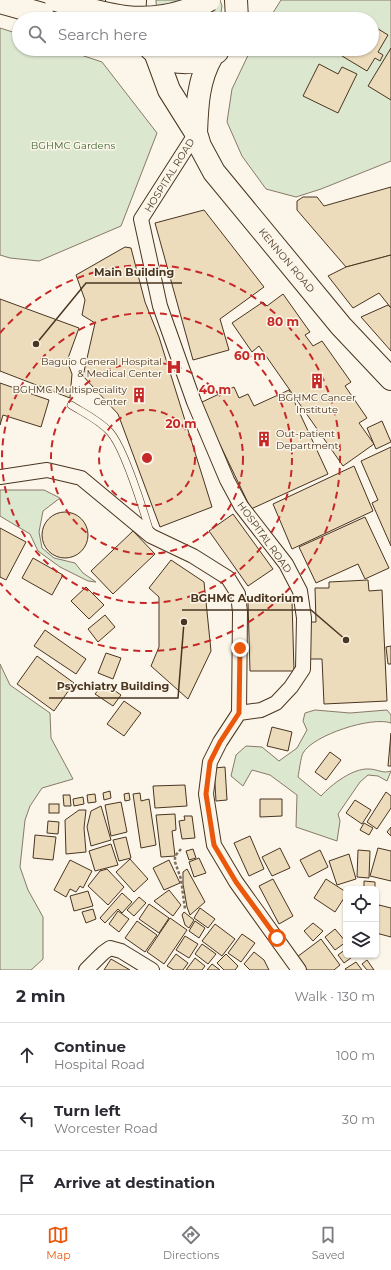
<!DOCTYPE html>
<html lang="en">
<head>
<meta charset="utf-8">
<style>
	:root { --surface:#fff; --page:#f7f7f7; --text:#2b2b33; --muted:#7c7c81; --line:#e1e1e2; --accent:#ea580c }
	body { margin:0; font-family:Montserrat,sans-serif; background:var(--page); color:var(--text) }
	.controls { position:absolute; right:12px; bottom:12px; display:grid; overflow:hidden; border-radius:6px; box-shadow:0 1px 3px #0004 }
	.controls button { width:36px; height:36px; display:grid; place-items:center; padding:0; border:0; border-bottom:1px solid var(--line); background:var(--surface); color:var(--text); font:20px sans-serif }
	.stop { position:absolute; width:12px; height:12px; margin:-9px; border:3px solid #ea580c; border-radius:50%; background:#fff }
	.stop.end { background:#ea580c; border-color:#fff; box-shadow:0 1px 4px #0008 }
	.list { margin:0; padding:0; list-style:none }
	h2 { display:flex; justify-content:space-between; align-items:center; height:52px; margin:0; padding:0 16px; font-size:17px }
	h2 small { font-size:13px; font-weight:400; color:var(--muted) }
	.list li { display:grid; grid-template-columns:26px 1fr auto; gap:12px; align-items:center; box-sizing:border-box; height:64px; padding:0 16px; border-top:1px solid var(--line) }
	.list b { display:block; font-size:15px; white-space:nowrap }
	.list p { margin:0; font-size:13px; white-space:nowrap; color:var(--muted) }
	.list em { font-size:13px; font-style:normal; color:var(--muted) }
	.icon { flex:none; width:22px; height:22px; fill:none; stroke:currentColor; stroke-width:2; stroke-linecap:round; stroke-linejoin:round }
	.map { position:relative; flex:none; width:391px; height:970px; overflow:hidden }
	.search { position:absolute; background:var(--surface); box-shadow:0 1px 3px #0004; left:12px; right:12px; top:12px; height:44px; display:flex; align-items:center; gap:10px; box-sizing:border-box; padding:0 14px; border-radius:22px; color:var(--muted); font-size:15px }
	.sheet { height:244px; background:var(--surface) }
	nav { display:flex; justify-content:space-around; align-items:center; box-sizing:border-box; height:56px; border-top:1px solid var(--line); background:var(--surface); font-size:11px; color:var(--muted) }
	nav a { display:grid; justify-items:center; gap:2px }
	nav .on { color:var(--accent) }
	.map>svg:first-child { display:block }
</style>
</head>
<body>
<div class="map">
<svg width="391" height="970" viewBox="0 0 391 970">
	<rect width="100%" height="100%" fill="#fbf6e9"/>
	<g fill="#dce7d0" stroke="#887966">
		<path d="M156,0H220L222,6L220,19H157Z"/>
		<path d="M281,0H391V161L321,189L296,197L266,189L242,156L227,122L232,89L251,49H372V19H269Z"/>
		<path d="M0,28L19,34V49H63L102,62L157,133L121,226L39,261L10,258L0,255Z"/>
		<path d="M0,490H44L60,498L43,511L39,532L42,548L54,558L75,563L83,573L96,582L88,581L60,567L38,551L30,534L0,516Z"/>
		<path d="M0,664L10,685L50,713L51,738L73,779L42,788L30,806L25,820L20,867L28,890L43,917V959L31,970H0Z"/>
		<path d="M315,710L350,713L387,710L391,715V723C372,716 313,735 303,753C301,756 299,772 298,777L321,796C332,784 353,768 369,769C377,769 383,774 391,771L387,781L378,776L368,775L360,782L338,814L340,821L337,841L296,827L297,795L270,775L252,770L243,786L231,776L236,755L246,746L262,747L279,761L297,748L307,730L303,721L305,713Z"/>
	</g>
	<g fill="#ecdcbc" stroke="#4a3520">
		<path d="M375,27L388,35L378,52L383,55L380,61L375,58L367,71L342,56L346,49H372V33Z"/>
		<path d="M391,48V100L368,86Z"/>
		<path d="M319,64L338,74L342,67L357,74L338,113L303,96Z"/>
		<path d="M391,187V255L346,267L297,210V201L303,197H317L324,206Z"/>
		<path d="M204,210L264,287L220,319L229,350L193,360L155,223Z"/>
		<path d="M125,247L131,248L145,302L159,337L212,507L160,527L118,414L83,376L95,323L82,315L85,300L76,275Z"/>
		<path d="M391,255V308L379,293L353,308L328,276L346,267Z"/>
		<path d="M283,294L310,332L305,335L313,346L322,341L351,382L345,386L367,418L359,423L374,444L343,466L259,346L252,352L232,323L263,302L267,306Z"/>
		<path d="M0,299L79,328L67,361L72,374L70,398L0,371Z"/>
		<path d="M388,305L391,308V351L361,317Z"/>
		<path d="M0,383L49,400L41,427L3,415L0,425Z"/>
		<path d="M234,387L239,398L248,394L254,406L289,390L328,474L251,509L200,403Z"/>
		<path d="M382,421L391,442L376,449L367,428Z"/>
		<path d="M391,447V546L372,503L378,500L361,461Z"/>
		<path d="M354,466L373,511L292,549L273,504Z"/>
		<circle cx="65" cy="535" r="23"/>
		<path d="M233,514L273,569L248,586L209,531Z"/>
		<path d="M365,517L389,568L365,579L358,564L316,583L299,547Z"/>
		<path d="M0,528L26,542L6,580L0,577Z"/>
		<path d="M133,531L155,554L113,594L91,571Z"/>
		<path d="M33,558L63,575L52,595L22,578Z"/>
		<path d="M171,560L204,582L211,651L188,699L151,666L159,647V597L149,588Z"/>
		<path d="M368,580L369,591L382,590L387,701L324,704L322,659H309L307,622H316L315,588H329V582Z"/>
		<path d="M86,587L104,605L89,619L71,601Z"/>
		<path d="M292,601L294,671H250L248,602Z"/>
		<path d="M105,615L115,627L98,642L88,629Z"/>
		<path d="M45,630L86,659L76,674L34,646Z"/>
		<path d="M391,646V664H388L386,647Z"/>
		<path d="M106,653L121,658L113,679L98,673Z"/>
		<path d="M37,656L74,683L54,711L17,684Z"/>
		<path d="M104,683L121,695L113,706L95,694Z"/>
		<path d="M124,701L141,713L124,736L107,724Z"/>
		<path d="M272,727L292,732L288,751L267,746Z"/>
		<path d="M391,733V766H388Z"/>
		<path d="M330,752L341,760L326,780L315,772Z"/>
		<path d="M225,767L227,800L216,801L214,768Z"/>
		<path d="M185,785L187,806L155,808L153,786Z"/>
		<path d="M110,791L111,798L104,800L103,793Z"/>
		<path d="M386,792L391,796V808L377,829L367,822Z"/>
		<path d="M129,793L130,800L125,801L124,794Z"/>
		<path d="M140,793L141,801L149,799L156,845L141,848L133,794Z"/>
		<path d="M95,794L96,802L88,803L87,795Z"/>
		<path d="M63,795H70L71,806H64Z"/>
		<path d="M83,797L84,804L74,806L73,799Z"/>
		<path d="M260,799H282V816L260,817Z"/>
		<path d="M355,800L371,810L362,824L346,813Z"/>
		<path d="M121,802L127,832L111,836L105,805Z"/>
		<rect x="49" y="804" width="10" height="9"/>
		<path d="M101,806L111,840L91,846L87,827L91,811Z"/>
		<path d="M79,810H86L84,828L86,852L66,854L65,820Z"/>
		<path d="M175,814L176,830L172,831L175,856L161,857L156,815Z"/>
		<path d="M184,816H192L195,838L182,839L179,821L185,820Z"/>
		<path d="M48,821L59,822L58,834L47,833Z"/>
		<path d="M364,823L373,828L369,835L360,830Z"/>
		<path d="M391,827V836L387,832Z"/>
		<path d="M35,835L56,837L53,860L33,858Z"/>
		<path d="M250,836L264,869L249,876L234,843Z"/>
		<path d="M126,837L131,858L119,861L113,840Z"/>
		<path d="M111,844L118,865L95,871L89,851Z"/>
		<path d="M280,848L290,868L272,876L262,857Z"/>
		<path d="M378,848L391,851V881L370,876Z"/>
		<path d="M193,849L196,858L189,860L186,851Z"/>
		<path d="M320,850L328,867L309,877L300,860Z"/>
		<path d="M358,850L370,851L369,878L357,877Z"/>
		<path d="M349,854L356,879L337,885L329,861Z"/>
		<path d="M199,858L206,873L194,877L189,862Z"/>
		<path d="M130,859L148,879L134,892L116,872Z"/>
		<path d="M70,860L92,871L83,888L80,886L76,892L70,889L66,897L54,890Z"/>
		<path d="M169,860L180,883L164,890L153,868Z"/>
		<path d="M107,869L124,887L108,905L88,886L100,871Z"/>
		<path d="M187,869L205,902L190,915L187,907L183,884V872Z"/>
		<path d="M273,879L293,916L279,924L259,886Z"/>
		<path d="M326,879L346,892V895L335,912L314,898Z"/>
		<path d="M364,881L375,882V889H364Z"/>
		<path d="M169,890L181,905L173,916L154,901Z"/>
		<path d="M88,891L93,906L74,911L70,896Z"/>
		<path d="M122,893L132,902L122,913L118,909L105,923L100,918Z"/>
		<path d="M139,897L146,903L134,916L127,910Z"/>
		<path d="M149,904L169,918L159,933L139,919Z"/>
		<path d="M379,905L391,908V937L376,933V917Z"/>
		<path d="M200,908L215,919L208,928L194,918Z"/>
		<path d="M93,909L96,919L86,923L82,912Z"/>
		<path d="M118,911L129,919L119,932L109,924Z"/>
		<path d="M184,912L194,920L189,928L185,925L182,915Z"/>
		<path d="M170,918L187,930L164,964L147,952Z"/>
		<path d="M137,921L157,935L145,952L125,938Z"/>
		<path d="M195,921L205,928L199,938L189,931Z"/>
		<path d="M313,923L323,931L313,941L304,931Z"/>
		<path d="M215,924L235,939L222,956L202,941Z"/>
		<path d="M335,929L346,942L335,950L325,937Z"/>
		<path d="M242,934L255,943L241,962L228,953Z"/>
		<path d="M185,936L198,944L189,958L176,950Z"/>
		<path d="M321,939L340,965L334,970H307L297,957Z"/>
		<path d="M202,944L216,954L208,964L195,954Z"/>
		<path d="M346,949V955H355L344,963L338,955Z"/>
		<path d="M254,952L264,960L269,970H250L244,964Z"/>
		<path d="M176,954L188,963L183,970H174L167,966Z"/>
		<path d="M226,954L238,966L235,970H224L217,963Z"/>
		<path d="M195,958L205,966L202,970H186Z"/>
		<path d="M111,959L130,970H104Z"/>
		<path d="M367,960L374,970H367L362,964Z"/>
		<path d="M356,962L362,970H346L345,969Z"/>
		<path d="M212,964L220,970H207Z"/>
	</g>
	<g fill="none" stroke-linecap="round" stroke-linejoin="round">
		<g stroke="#4a3520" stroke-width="8">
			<path id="lane" d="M71,405C84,413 99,420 110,432C125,449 143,509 150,532"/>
		</g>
		<g stroke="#4a3520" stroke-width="16">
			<g id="street">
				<path d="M196,133L141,219L160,306L194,402L227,480L241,506L286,564L300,591L304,618L303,669L291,687L276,703L261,710L239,713L220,742L210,762L206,794L214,845L236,882L299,970"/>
				<path d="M0,477L47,470L81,478L151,536L193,556L228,578L238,594L240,612L239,713"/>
				<path d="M86,970L103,953L110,948L121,951L152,970"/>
			</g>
		</g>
		<g stroke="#4a3520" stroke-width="24">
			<g id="primary">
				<path d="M117,0L124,10V19"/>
				<path d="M0,2L60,19"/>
			</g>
		</g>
		<g stroke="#4a3520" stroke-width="24">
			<g id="highway">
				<path d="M236,0L237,19"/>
				<path d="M134,19L135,0"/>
				<path d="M151,49C170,66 196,66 217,52"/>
				<path d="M155,52L169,90L196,133L200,146L214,172L341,326L391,379"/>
				<path d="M196,133C197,106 198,80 212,56"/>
			</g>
		</g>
		<path stroke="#7f6f5c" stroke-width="2.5" stroke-dasharray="3 2" stroke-linecap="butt" d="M181,849L175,856V862L181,879L185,909"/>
		<use href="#lane" stroke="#fbf6e9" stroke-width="7"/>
		<use href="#street" stroke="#fbf6e9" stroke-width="14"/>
		<use href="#primary" stroke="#fbf6e9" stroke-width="22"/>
		<use href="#highway" stroke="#fbf6e9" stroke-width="22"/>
		<g stroke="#4a3520" stroke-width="24" stroke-linecap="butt">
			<path id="primary-bridge" d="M56,0C103,14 142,27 190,9C196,6 203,4 209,0"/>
		</g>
		<use href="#primary-bridge" stroke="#fbf6e9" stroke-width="22"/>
	</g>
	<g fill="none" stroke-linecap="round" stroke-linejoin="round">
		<path stroke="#ea580c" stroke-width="5" d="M240,648L239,713L220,742L210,762L206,794L214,845L236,882L277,938"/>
	</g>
	<g fill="none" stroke="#c62828" stroke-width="2" stroke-dasharray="7 5">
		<circle cx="147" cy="458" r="48"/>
		<circle cx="147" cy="458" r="96"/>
		<circle cx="147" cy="458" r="145"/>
		<path d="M0 333A193 193 0 1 1 0 583"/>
	</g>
	<defs>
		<g id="hospital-bare" transform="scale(1.2)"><path d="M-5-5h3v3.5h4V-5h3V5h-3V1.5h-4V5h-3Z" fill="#c62828" stroke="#fbf6e9" stroke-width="2.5" paint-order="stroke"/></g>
		<g id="building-bare" transform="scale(1.2)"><path d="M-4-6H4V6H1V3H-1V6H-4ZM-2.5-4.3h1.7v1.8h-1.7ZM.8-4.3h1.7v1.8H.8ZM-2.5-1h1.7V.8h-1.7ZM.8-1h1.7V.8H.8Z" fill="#c62828" stroke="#fbf6e9" stroke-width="2.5" paint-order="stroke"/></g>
	</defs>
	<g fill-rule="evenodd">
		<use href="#hospital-bare" x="174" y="367"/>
		<use href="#building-bare" x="317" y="381"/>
		<use href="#building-bare" x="139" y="395"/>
		<use href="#building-bare" x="264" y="439"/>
	</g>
	<g text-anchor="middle" stroke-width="3" stroke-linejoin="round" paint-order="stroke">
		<g font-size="10" fill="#436837" stroke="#fbf6e9">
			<text x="73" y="149">BGHMC Gardens</text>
		</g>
		<g font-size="10" fill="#4a3520" stroke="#fbf6e9">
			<text transform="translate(169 175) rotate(-58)" y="4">HOSPITAL ROAD</text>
			<text transform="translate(287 260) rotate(50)" y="4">KENNON ROAD</text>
			<text transform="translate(265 537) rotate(54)" y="4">HOSPITAL ROAD</text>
		</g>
		<g font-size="10" fill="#4a3520" stroke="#fbf6e9" text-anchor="end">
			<text x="162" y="365">Baguio General Hospital<tspan x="162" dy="12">&amp; Medical Center</tspan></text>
			<text x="127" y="393">BGHMC Multispeciality<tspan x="127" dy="12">Center</tspan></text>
			<text x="317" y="401" text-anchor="middle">BGHMC Cancer<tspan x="317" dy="12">Institute</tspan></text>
			<text x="276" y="437" text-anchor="start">Out-patient<tspan x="276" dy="12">Department</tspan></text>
		</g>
	</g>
	<circle cx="147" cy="458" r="6" fill="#c62828" stroke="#fbf6e9" stroke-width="2"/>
	<g font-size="12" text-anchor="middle" font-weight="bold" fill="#c62828" stroke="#fbf6e9" stroke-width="3" stroke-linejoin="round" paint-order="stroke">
		<text x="283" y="326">80 m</text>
		<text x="250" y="360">60 m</text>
		<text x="215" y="394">40 m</text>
		<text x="181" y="428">20 m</text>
	</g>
	<path fill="none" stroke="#4a3520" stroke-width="1.5" d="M36 344L86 283H182M346 640L311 610H182M184 622L178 698H49"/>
	<g fill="#4a3520" stroke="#fbf6e9" stroke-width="1.5">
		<circle cx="36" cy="344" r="4"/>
		<circle cx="346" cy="640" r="4"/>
		<circle cx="184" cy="622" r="4"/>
	</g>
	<g font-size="11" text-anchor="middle" font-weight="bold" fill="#4a3520" stroke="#fbf6e9" stroke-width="3" stroke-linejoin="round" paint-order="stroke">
		<text x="134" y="276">Main Building</text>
		<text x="247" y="602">BGHMC Auditorium</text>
		<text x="113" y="690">Psychiatry Building</text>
	</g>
</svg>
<div class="controls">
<button><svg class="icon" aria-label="locate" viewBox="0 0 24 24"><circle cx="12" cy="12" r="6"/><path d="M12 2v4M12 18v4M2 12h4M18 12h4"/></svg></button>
<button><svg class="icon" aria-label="layers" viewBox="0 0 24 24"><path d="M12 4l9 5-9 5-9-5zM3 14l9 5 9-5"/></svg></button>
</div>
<div class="stop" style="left:277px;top:938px"></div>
<div class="stop end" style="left:240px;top:648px"></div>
<div class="search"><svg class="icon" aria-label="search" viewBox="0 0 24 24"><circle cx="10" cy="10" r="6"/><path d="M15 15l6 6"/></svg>Search here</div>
</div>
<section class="sheet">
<h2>2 min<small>Walk · 130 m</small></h2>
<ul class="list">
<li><svg class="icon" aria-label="ahead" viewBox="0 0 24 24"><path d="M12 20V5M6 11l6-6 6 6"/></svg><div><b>Continue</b><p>Hospital Road</p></div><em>100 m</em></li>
<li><svg class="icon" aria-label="left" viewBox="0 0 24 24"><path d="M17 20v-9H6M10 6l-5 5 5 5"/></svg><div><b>Turn left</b><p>Worcester Road</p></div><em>30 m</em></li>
<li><svg class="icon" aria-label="arrive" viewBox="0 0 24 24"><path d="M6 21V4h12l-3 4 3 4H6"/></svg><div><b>Arrive at destination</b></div></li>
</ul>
</section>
<nav>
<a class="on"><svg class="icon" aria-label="map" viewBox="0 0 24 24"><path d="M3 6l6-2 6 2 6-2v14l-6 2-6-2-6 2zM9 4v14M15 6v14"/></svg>Map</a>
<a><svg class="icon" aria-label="directions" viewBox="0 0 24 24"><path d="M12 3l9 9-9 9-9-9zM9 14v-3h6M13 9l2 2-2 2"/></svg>Directions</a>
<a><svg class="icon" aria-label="saved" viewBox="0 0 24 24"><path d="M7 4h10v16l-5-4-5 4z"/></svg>Saved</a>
</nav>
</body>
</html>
